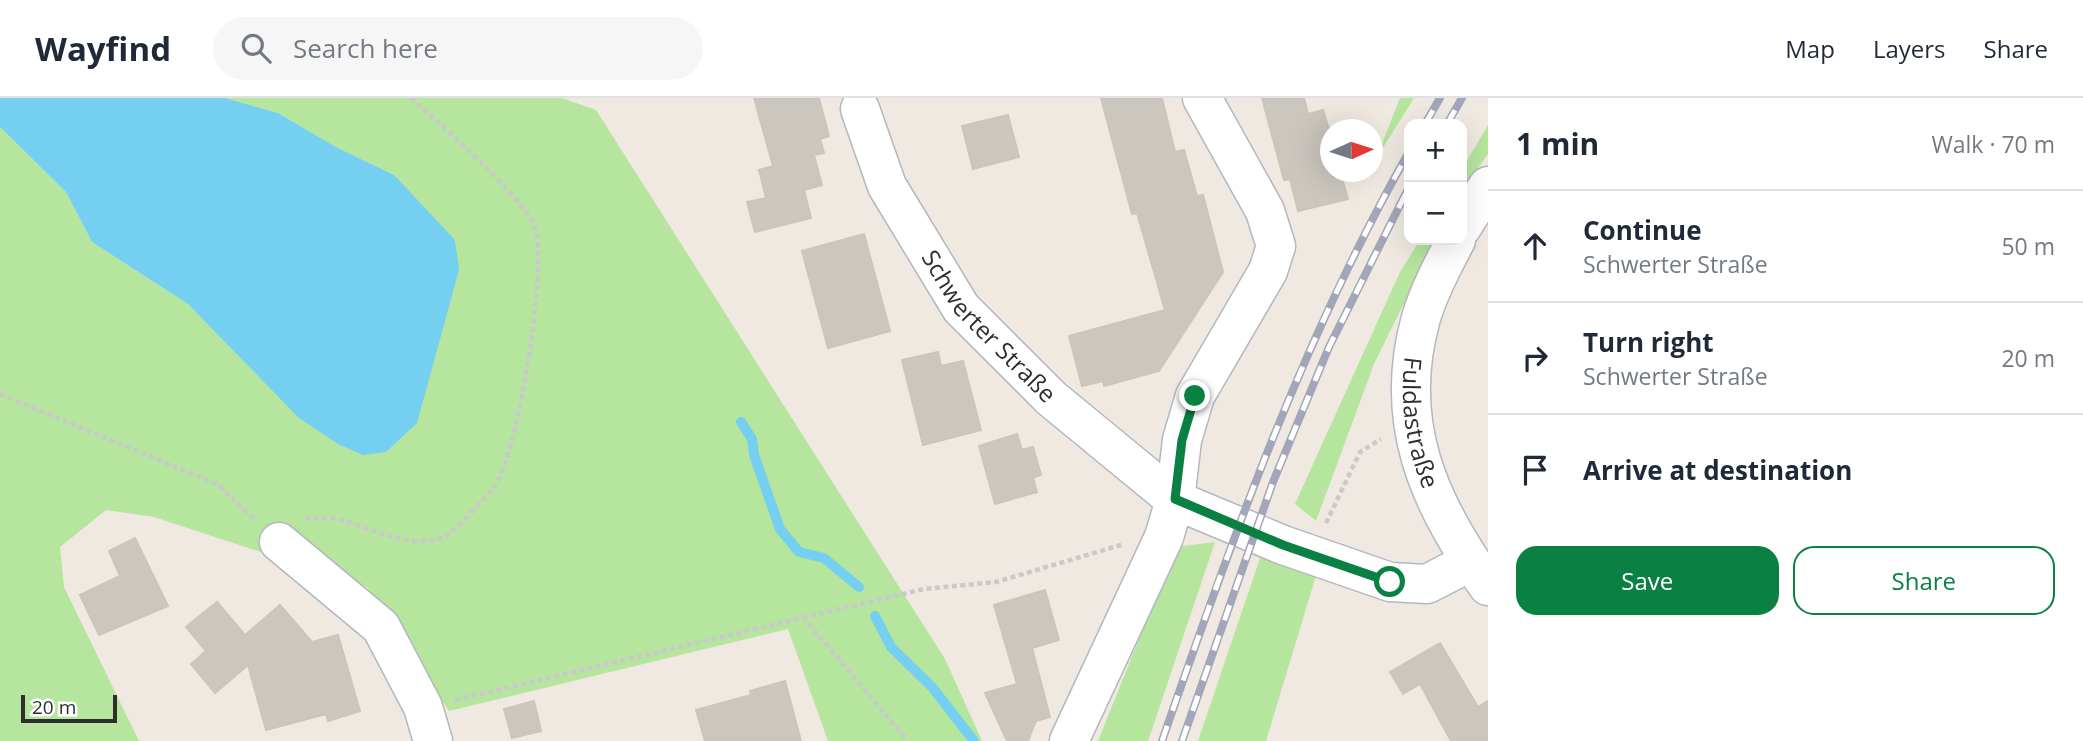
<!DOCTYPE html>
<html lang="en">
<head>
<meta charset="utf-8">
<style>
	:root { --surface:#fff; --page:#f6f6f7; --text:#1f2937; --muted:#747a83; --line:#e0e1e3; --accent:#0b8043 }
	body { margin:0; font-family:"Open Sans",sans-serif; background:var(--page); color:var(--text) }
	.controls { position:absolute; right:21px; top:21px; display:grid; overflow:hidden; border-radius:14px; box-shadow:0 7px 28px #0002 }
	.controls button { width:63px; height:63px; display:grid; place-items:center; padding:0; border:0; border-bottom:2px solid var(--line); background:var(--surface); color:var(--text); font:35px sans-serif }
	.compass { position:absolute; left:1320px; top:21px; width:63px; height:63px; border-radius:50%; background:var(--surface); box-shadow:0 7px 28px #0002; rotate:87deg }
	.scale { position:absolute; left:21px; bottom:18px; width:96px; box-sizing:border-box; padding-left:7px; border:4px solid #2e2e2e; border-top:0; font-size:19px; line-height:24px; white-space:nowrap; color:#2e2e2e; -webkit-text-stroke:5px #fff; paint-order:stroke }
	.stop { position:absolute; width:21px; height:21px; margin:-16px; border:5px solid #0b8043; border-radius:50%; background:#fff }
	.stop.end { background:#0b8043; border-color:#fff; box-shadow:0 2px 7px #0008 }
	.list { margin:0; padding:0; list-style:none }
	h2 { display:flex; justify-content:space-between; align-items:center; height:91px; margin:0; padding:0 28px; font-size:30px }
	h2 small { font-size:23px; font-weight:400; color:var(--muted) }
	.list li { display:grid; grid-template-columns:46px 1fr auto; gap:21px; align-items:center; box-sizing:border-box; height:112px; padding:0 28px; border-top:2px solid var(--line) }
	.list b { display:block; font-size:26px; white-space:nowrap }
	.list p { margin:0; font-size:23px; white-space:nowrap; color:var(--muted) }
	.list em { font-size:23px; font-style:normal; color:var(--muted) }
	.actions { display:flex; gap:14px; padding:21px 28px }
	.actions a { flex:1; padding:16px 0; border:2px solid var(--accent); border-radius:21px; text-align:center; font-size:24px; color:var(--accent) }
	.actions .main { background:var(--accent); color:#fff }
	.icon { flex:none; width:38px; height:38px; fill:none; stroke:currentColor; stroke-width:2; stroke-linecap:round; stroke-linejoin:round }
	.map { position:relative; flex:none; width:1488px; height:643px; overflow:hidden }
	header { display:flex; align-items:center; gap:42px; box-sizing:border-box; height:98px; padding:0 35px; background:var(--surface); border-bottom:2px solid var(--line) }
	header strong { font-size:33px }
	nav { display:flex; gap:38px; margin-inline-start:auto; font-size:24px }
	.search { width:490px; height:63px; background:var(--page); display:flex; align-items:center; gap:18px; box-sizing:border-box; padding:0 24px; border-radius:38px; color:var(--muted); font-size:26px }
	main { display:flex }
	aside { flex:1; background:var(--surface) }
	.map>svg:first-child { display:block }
</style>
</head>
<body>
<header>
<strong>Wayfind</strong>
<div class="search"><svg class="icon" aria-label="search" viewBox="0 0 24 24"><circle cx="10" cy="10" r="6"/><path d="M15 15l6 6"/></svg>Search here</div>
<nav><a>Map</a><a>Layers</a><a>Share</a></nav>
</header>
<main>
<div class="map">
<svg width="1488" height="643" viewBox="0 0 1488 643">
	<rect width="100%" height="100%" fill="#efe9e1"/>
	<g fill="#b6e59e">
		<path d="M225,0H562L596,12L945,561L982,643H828L788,531L449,613L367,489L154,419L106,412L60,449L64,489L139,643H0V29L66,94L92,144L188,206L225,242L443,224L459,172L394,77L336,49L278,15Z"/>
		<path d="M1400,0H1414L1376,61Z"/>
		<path d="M1488,27V56L1462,91V71Z"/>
		<path d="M1420,142H1435L1374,266L1316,423L1295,406L1400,174Z"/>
		<path d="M1215,444L1148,643H1098L1176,449Z"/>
		<path d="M1263,451L1318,471L1266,643H1198Z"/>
	</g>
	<path fill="#75cff0" d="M0,0H225L278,15L336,49L394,77L455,142L459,172L417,325L386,354L363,357L338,346L299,320L188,206L92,144L66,94L0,29Z"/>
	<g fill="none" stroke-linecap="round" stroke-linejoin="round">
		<g stroke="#75cff0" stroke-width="10">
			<path d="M741,324L752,341L754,357L780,431L799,454L824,460L859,489"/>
			<path d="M875,518L891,549L932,589L974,643"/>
		</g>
	</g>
	<g fill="#cbc7bf" stroke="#cbc5ba" stroke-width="2">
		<path d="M754,0H819L829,38L820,41L824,55L814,57L822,87L804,92L811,120L755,134L747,104L766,100L759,72L773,68Z"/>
		<path d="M1101,0H1162L1175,54L1184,52L1197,98L1203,97L1223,174L1159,273L1104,288L1103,283L1082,288L1069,238L1165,212L1137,115L1132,116Z"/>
		<path d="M1262,0H1304L1308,16L1323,12L1331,38V74H1340L1348,101L1298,113L1290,81L1284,82Z"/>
		<path d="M1008,17L1019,59L973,71L962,28Z"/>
		<path d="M864,136L890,233L828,250L802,153Z"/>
		<path d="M938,254L941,268L963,263L981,332L923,347L902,262Z"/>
		<path d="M1017,336L1022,352L1033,349L1041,377L1033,380L1037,394L995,406L979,348Z"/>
		<path d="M135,440L168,508L99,537L80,497L120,478L109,453Z"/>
		<path d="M1045,492L1059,542L1032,550L1050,619L1036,623L1028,643H1007L985,595L1017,586L994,507Z"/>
		<path d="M217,504L245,537L280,507L312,544L338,537L360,613L328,623L326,616L266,632L248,567L215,595L191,566L206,553L186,529Z"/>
		<path d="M1440,545L1478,609L1488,603V643H1451L1420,586L1403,596L1390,574Z"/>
		<path d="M785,583L801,643H705L696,612L751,597L750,593Z"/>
		<path d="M534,603L541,633L512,640L504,611Z"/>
	</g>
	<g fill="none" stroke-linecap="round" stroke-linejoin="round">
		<g stroke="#b4b7c1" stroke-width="41">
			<g id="minor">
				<path id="s1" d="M860,11L887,88L961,210L1051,300L1175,402L1283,447L1390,484L1427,486L1470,464"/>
				<path d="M1462,129L1488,88"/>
				<path id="s2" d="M1456,142C1443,167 1429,193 1421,220C1392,323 1428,405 1488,488"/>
				<path d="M279,444L381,529L423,609L433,643"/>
				<path d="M1069,643L1164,439L1175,402L1182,342L1195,298L1268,173L1276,148L1265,113L1202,0"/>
			</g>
		</g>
		<g stroke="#c9c9c9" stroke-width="4.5" stroke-dasharray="5 3.5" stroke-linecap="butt">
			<path d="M0,296L217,386L255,422"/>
			<path d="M305,420C315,420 327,419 337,421C375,430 405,452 444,439C454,435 489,396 496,386C518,352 548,169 535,130C525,100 438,24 411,0"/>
			<path d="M1326,425L1360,354L1381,341"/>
			<path d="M803,519L908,643"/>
			<path d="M455,602L924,491L996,484L1124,446"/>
		</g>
		<use href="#minor" stroke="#fff" stroke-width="38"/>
		<g stroke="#a3a6b8" stroke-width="8">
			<g id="rail">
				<path d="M1425,26L1440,0"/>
				<path d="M1447,26L1462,0"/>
				<path d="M1162,643C1232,441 1303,240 1409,54"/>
				<path d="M1182,643L1273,384L1329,249L1409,89"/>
			</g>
		</g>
		<use href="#rail" stroke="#fff" stroke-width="5" stroke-dasharray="16" stroke-linecap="butt"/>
	</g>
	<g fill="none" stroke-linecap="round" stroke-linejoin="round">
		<path stroke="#0b8043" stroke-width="9" d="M1195,298L1182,342L1175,401L1283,447L1390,484"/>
	</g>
	<g text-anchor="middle" stroke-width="5" stroke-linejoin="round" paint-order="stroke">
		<g font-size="24" fill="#2e2e2e" stroke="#fff">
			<text dy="8" stroke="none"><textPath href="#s1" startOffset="256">Schwerter Straße</textPath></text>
			<text dy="8" stroke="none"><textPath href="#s2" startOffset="192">Fuldastraße</textPath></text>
		</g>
	</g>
</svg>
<div class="controls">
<button>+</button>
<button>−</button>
</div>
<svg class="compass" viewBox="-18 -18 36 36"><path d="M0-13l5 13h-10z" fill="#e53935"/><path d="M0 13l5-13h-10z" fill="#747a83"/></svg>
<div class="scale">20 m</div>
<div class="stop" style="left:1390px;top:484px"></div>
<div class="stop end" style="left:1195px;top:298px"></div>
</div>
<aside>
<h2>1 min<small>Walk · 70 m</small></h2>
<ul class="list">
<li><svg class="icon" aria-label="ahead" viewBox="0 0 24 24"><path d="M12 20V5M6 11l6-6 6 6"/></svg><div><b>Continue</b><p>Schwerter Straße</p></div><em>50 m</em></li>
<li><svg class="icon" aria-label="right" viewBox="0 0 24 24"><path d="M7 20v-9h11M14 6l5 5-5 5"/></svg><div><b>Turn right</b><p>Schwerter Straße</p></div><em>20 m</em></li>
<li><svg class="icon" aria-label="arrive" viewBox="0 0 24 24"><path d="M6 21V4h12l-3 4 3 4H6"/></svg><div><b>Arrive at destination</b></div></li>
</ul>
<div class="actions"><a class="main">Save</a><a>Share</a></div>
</aside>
</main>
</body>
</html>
